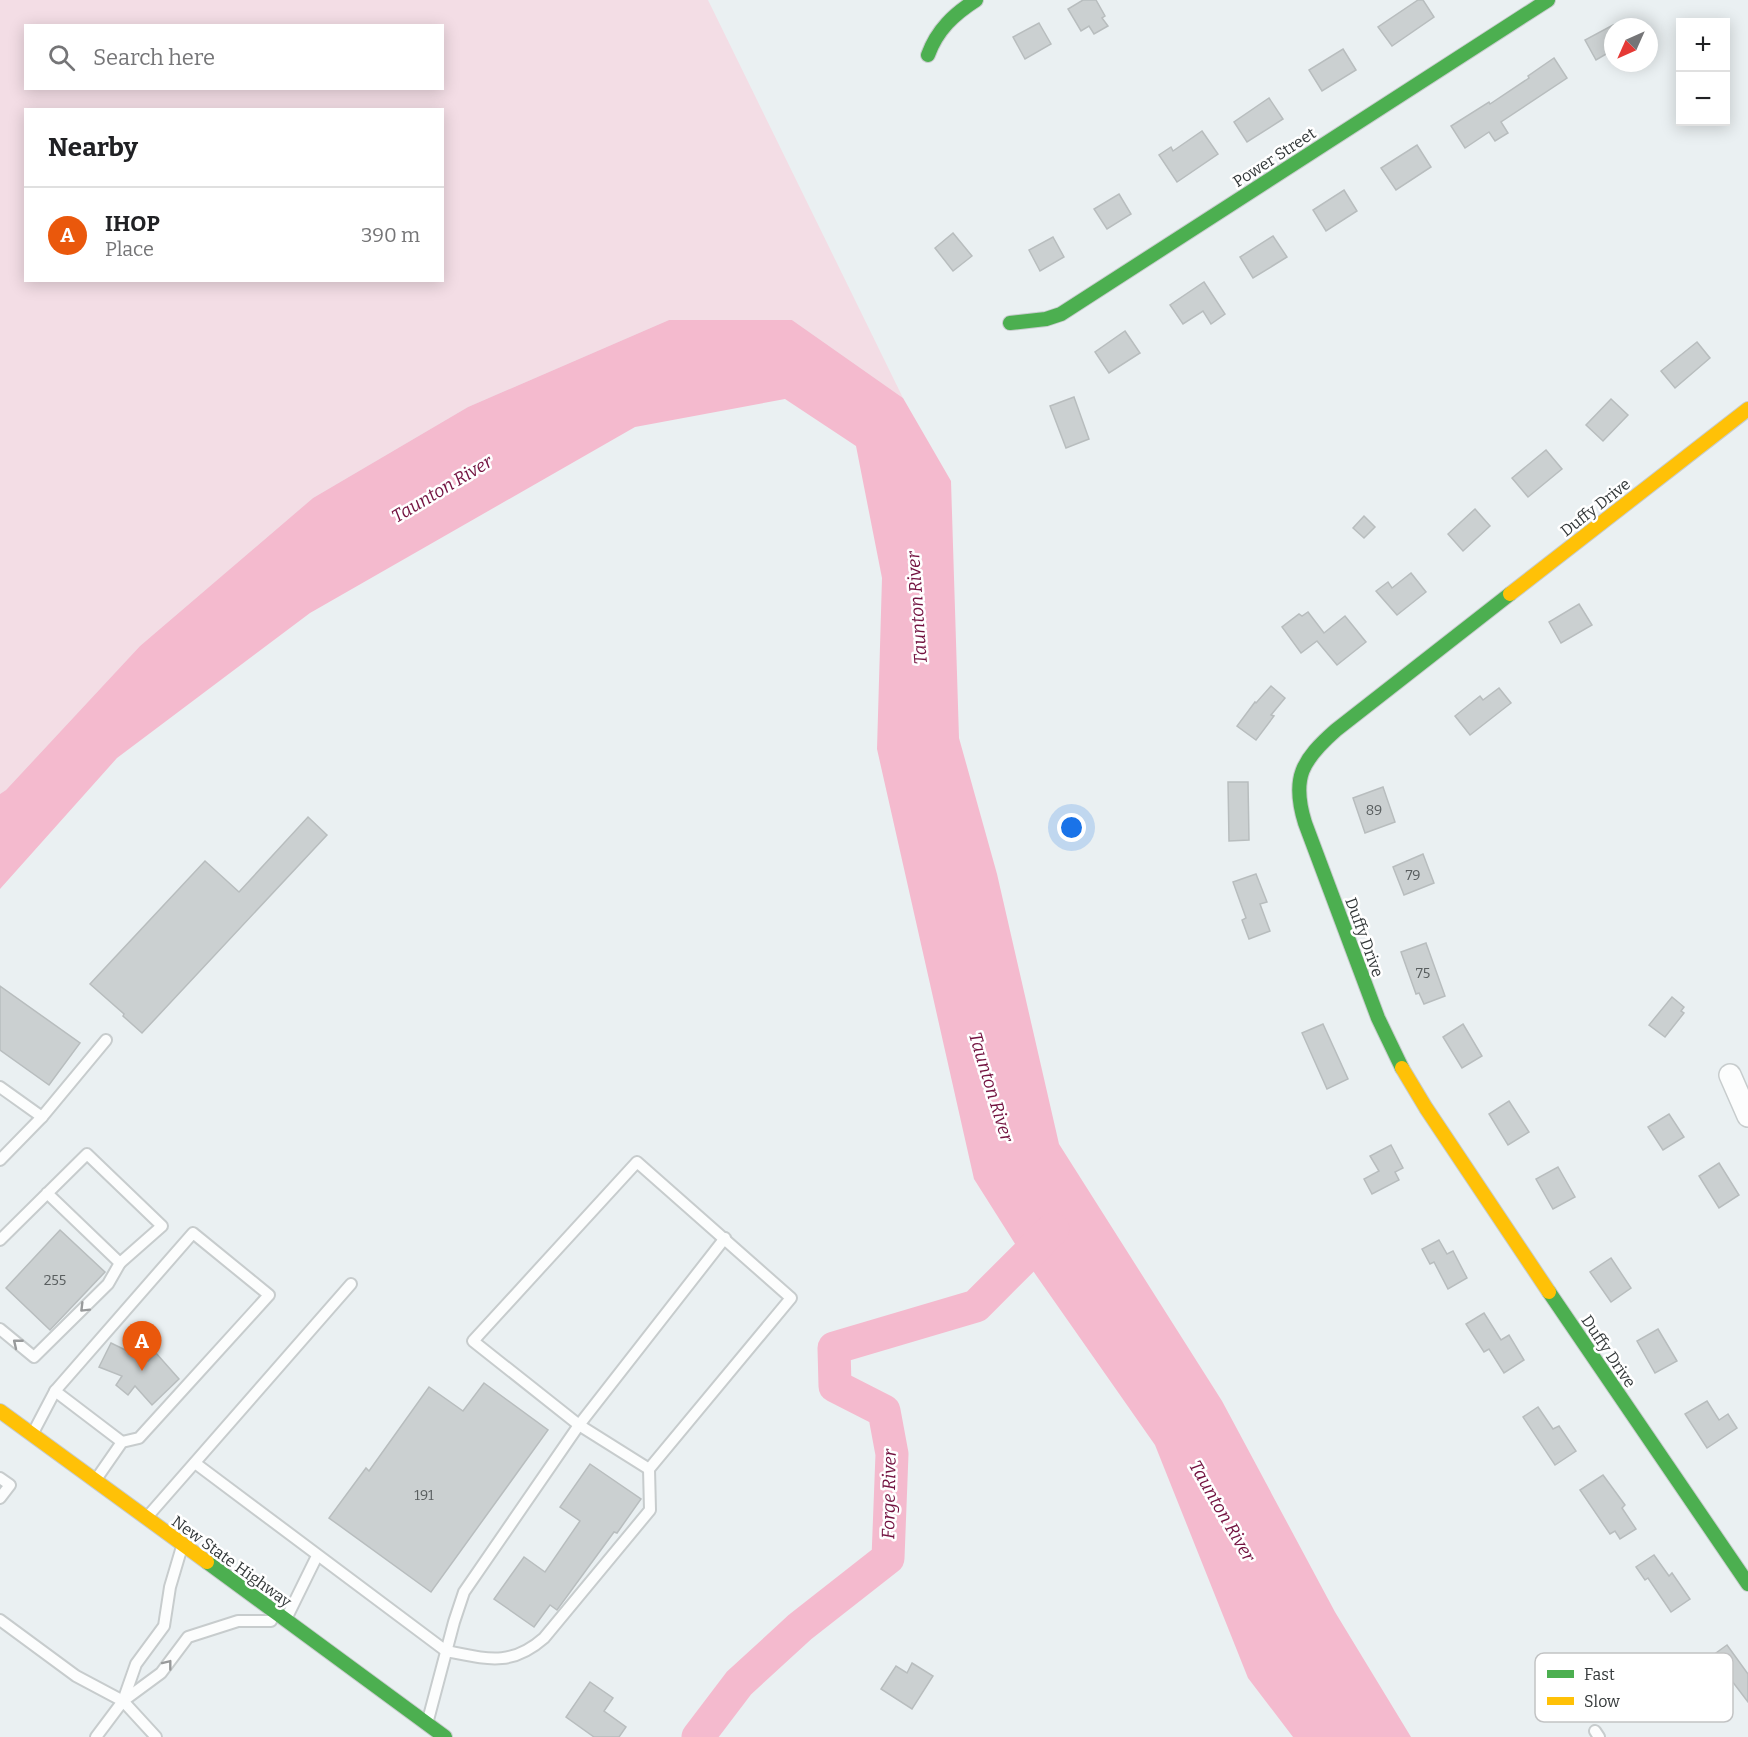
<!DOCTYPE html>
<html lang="en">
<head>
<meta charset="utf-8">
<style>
	:root { --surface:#fff; --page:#f2f2f2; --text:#202124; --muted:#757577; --line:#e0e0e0; --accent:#ea580c }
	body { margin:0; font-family:Bitter,serif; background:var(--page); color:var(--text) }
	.controls { position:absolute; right:18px; top:18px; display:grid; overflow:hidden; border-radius:0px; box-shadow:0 3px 15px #0003 }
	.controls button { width:54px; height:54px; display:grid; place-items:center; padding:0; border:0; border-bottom:2px solid var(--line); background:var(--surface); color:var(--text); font:30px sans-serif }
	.compass { position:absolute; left:1604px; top:18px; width:54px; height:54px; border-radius:50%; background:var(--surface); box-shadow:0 3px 15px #0003; rotate:225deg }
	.you { position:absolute; left:1072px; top:828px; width:21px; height:21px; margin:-15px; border:4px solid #fff; border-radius:50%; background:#1a73e8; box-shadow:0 0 0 9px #1a73e833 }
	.badge { display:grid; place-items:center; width:39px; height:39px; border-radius:50%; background:var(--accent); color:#fff; font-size:20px; font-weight:700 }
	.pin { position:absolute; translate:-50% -50px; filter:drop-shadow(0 2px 3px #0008) }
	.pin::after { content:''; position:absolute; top:32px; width:21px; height:18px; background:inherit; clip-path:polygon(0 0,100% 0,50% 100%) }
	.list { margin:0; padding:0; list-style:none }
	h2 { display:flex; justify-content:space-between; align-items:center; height:78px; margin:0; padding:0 24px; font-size:26px }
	h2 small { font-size:20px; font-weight:400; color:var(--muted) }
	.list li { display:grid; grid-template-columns:39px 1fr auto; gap:18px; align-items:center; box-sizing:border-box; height:96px; padding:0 24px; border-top:2px solid var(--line) }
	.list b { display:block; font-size:22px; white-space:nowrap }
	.list p { margin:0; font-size:20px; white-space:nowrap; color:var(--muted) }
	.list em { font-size:20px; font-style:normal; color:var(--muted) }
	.icon { flex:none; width:33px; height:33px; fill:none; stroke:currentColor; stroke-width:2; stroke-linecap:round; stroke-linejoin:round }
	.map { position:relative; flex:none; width:1748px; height:1737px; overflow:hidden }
	.search { position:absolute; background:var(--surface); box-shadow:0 3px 15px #0003; left:24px; top:24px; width:420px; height:66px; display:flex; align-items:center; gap:15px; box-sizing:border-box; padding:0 21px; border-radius:0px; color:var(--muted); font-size:22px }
	.panel { position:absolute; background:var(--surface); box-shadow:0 3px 15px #0003; left:24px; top:108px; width:420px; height:174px; border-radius:0px }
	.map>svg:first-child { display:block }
</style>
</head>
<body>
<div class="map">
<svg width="1748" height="1737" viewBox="0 0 1748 1737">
	<rect width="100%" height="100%" fill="#eaf0f2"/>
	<path fill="#f3dde5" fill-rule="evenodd" d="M0,0H708L903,398L792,320H669L468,407L313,498L140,646L6,790L0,794ZM26,26H442V88H26ZM26,110H442V280H26Z"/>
	<path fill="#f4bace" d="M669,320H792L903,398L951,481L959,738L997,874L1059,1144L1222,1401L1335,1612L1411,1737H1293L1248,1678L1155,1445L1024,1258L974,1179L877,749L882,578L856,446L785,399L635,427L310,613L117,758L0,889V794L6,790L140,646L313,498L468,407Z"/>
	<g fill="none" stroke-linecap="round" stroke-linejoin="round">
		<path stroke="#f4bace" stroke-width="33" d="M698,1737L739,1683L800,1627L888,1558L892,1454L884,1411L835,1386L834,1348L976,1306L1053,1229"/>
	</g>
	<g fill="#cbd0d1" stroke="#b8bdbe" stroke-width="1.5">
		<path d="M1083,0H1096L1105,16L1102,18L1108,26L1094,34L1089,26L1081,31L1068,9Z"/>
		<path d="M1418,0H1423L1434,17L1392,46L1378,27Z"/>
		<path d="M1039,23L1051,44L1025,59L1013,37Z"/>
		<path d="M1613,25V50L1596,60L1585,40Z"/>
		<path d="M1343,49L1356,70L1322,91L1309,70Z"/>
		<path d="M1554,58L1567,78L1501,122L1508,133L1495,141L1489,132L1465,148L1451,126L1489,102L1490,104L1529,78L1528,76Z"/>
		<path d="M1269,98L1283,119L1247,142L1234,122Z"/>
		<path d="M1202,131L1218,154L1177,182L1159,155L1171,147L1173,151Z"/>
		<path d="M1417,145L1431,167L1396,190L1381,168Z"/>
		<path d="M1344,190L1357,211L1326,231L1313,210Z"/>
		<path d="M1119,194L1131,214L1107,229L1094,209Z"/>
		<path d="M953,233L972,256L953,271L935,248Z"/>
		<path d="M1273,236L1287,257L1253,278L1240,257Z"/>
		<path d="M1053,237L1064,257L1040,271L1029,250Z"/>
		<path d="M1204,282L1225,314L1211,324L1203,311L1183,324L1170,305Z"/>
		<path d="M1125,331L1140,353L1109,373L1095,352Z"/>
		<path d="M1697,342L1710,358L1675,388L1661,371Z"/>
		<path d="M1074,397L1089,439L1066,448L1050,406Z"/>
		<path d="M1611,399L1628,415L1603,441L1586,425Z"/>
		<path d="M1546,450L1562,469L1528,497L1512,478Z"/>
		<path d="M1475,509L1490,526L1463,551L1448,534Z"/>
		<path d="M1364,516L1375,527L1364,538L1353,528Z"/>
		<path d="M1411,573L1426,592L1397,615L1376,591L1388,582L1392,588Z"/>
		<path d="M1579,604L1592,625L1561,643L1549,622Z"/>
		<path d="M1308,612L1324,633L1345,616L1366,642L1337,665L1317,641L1301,653L1282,627L1299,614L1302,616Z"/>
		<path d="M1271,686L1285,698L1271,715L1274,716L1256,740L1237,726L1255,702L1256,703Z"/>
		<path d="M1499,688L1511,703L1470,735L1455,716L1480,696L1483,700Z"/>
		<path d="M1228,782H1248L1249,840L1229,841Z"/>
		<path d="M1383,787L1395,822L1365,833L1353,798Z"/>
		<path d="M308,817L327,835L142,1033L123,1016L124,1014L90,984L205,861L239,892Z"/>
		<path d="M1423,854L1434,883L1404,895L1393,867Z"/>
		<path d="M1256,874L1267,902L1260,904L1270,931L1249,939L1242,920L1246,918L1233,882Z"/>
		<path d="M1426,943L1445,996L1424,1004L1419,993L1416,994L1401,952Z"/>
		<path d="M0,986L80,1043L49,1085L0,1050Z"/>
		<path d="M1672,997L1684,1007L1681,1011L1684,1013L1665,1037L1649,1025Z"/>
		<path d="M1323,1024L1348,1079L1327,1089L1302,1033Z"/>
		<path d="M1463,1024L1482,1056L1462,1068L1443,1037Z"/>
		<path d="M1509,1101L1529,1132L1508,1145L1489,1114Z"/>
		<path d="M1669,1114L1684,1137L1663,1150L1648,1127Z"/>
		<path d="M1391,1145L1403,1168L1395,1172L1399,1180L1372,1194L1364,1179L1379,1171L1370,1156Z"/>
		<path d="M1719,1163L1739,1195L1719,1208L1699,1176Z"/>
		<path d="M1558,1167L1575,1197L1553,1209L1536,1179Z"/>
		<path d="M60,1230L105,1272L50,1330L6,1288Z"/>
		<path d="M1439,1240L1447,1254L1453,1251L1467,1278L1448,1289L1434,1262L1430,1264L1422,1249Z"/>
		<path d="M1611,1258L1631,1288L1611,1302L1590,1272Z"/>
		<path d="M1484,1313L1501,1340L1509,1335L1524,1360L1504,1373L1489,1349L1484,1352L1466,1324Z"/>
		<path d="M1658,1329L1677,1361L1655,1373L1637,1341Z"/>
		<path d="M111,1343L148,1361L156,1353L179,1379L152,1405L135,1386L128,1395L116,1385L122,1376L99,1367Z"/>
		<path d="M484,1383L548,1430L431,1592L329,1518L366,1468L369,1471L429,1387L463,1411Z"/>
		<path d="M1707,1401L1719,1420L1728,1414L1737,1428L1707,1448L1685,1414Z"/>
		<path d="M1538,1407L1553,1429L1559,1426L1576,1451L1555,1465L1523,1417Z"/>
		<path d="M590,1464L641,1499L617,1533L614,1532L557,1610L550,1605L534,1627L494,1599L524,1557L545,1572L580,1521L560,1507Z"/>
		<path d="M1603,1475L1625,1505L1622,1508L1636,1529L1620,1539L1615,1531L1610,1534L1580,1490Z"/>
		<path d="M1654,1555L1669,1576L1672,1573L1690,1599L1671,1612L1648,1578L1645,1580L1636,1567Z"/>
		<path d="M1727,1645L1748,1674V1702L1732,1681L1724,1687L1705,1661Z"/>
		<path d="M912,1663L933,1676L912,1709L881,1689L896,1666L907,1673Z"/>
		<path d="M590,1682L613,1698L604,1711L626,1727L619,1737H594L566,1717Z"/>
	</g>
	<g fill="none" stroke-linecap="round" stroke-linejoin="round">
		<g stroke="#c7cccd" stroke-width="14">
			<g id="lane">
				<path d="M0,1087L42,1117"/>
				<path d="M0,1160L42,1117L106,1040"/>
				<path d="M637,1162L791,1298L649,1469L579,1425L473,1341Z"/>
				<path d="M0,1240L87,1154L162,1226L120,1263L47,1193"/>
				<path d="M0,1329L34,1357L108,1284L120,1263"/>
				<path d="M55,1391L122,1442"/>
				<path d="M34,1431L55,1391L193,1233L269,1295L139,1438L122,1442L97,1478"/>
				<path d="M195,1463L446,1651C487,1659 511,1667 544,1638L650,1510L649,1469"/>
				<path d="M0,1478L10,1485L0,1498"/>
				<path d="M148,1516L351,1284"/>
				<path d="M287,1617L317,1556"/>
				<path d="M0,1620L76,1676L123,1701L156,1737"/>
				<path d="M123,1701L136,1664L164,1626L170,1587L181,1550"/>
				<path d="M428,1720L454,1622L464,1592L579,1425L725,1238"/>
				<path d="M1595,1731L1599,1737"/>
				<path d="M96,1737L123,1701L161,1673L188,1637L238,1621H271"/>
			</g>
		</g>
		<g stroke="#c7cccd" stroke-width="24">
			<path id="street" d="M1730,1075L1748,1116"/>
		</g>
		<g stroke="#c7cccd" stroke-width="16">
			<g id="fast">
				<path d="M928,55C937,30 954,14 976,0"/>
				<path d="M1010,323L1046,319L1061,314L1548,0"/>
				<path d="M1402,1068L1378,1018L1305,823C1291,778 1302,760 1336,730L1510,594"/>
				<path d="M1549,1292L1748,1584"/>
				<path d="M207,1562L445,1737"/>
			</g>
		</g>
		<g stroke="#c7cccd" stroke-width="16">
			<g id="slow">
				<path d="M1510,594L1748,409"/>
				<path d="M1402,1068L1426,1108L1549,1292"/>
				<path d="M0,1411L207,1562"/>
			</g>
		</g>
		<use href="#lane" stroke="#fcfdfd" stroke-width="10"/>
		<use href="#street" stroke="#fcfdfd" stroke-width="21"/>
		<use href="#fast" stroke="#4caf50" stroke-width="14"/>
		<use href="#slow" stroke="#ffc107" stroke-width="14"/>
	</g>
	<defs><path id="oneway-chevron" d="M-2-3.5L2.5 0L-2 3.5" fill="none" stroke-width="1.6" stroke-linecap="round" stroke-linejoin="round" transform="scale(1.5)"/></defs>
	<g stroke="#989a9b">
		<use href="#oneway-chevron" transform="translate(84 1308) rotate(135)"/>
		<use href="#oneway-chevron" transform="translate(17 1343) rotate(-141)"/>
		<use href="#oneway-chevron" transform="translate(168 1664) rotate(-52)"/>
	</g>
	<g text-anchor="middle" stroke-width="5" stroke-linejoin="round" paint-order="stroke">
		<g font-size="14" fill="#595e5f">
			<text x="1374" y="815">89</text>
			<text x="1413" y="880">79</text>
			<text x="1423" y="978">75</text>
			<text x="55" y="1285">255</text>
			<text x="424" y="1500">191</text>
		</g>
		<g font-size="16" fill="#333839" stroke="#fff">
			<text transform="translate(1274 157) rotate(-33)" y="6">Power Street</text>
			<text transform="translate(1595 507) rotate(-38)" y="6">Duffy Drive</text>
			<text transform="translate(1365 937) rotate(70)" y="6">Duffy Drive</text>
			<text transform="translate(1609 1351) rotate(56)" y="6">Duffy Drive</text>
			<text transform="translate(232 1561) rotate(36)" y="6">New State Highway</text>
		</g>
		<g font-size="18" font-style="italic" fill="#72113f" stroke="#fff">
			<text transform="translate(442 489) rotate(-31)" y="6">Taunton River</text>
			<text transform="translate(917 608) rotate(-94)" y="6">Taunton River</text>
			<text transform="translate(991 1087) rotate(73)" y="6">Taunton River</text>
			<text transform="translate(889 1494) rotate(-89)" y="6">Forge River</text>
			<text transform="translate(1222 1511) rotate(60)" y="6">Taunton River</text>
		</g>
	</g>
	<rect x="1535" y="1653" width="198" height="69" rx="9" fill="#fff" stroke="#c2c3c4" stroke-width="1.5"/>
	<rect x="1547" y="1670" width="27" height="8" fill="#4caf50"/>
	<rect x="1547" y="1697" width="27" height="8" fill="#ffc107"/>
	<g font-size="16" fill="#333839">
		<text x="1584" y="1680">Fast</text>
		<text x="1584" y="1707">Slow</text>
	</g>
</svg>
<div class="controls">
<button>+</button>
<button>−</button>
</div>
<svg class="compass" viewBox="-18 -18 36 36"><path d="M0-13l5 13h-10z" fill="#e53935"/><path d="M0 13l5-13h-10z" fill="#757577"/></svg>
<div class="you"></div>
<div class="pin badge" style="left:142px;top:1371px">A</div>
<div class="search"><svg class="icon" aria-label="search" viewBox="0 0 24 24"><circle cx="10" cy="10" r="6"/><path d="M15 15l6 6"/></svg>Search here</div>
<section class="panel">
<h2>Nearby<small></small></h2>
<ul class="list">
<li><span class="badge">A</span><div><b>IHOP</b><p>Place</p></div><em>390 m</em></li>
</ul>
</section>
</div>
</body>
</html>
